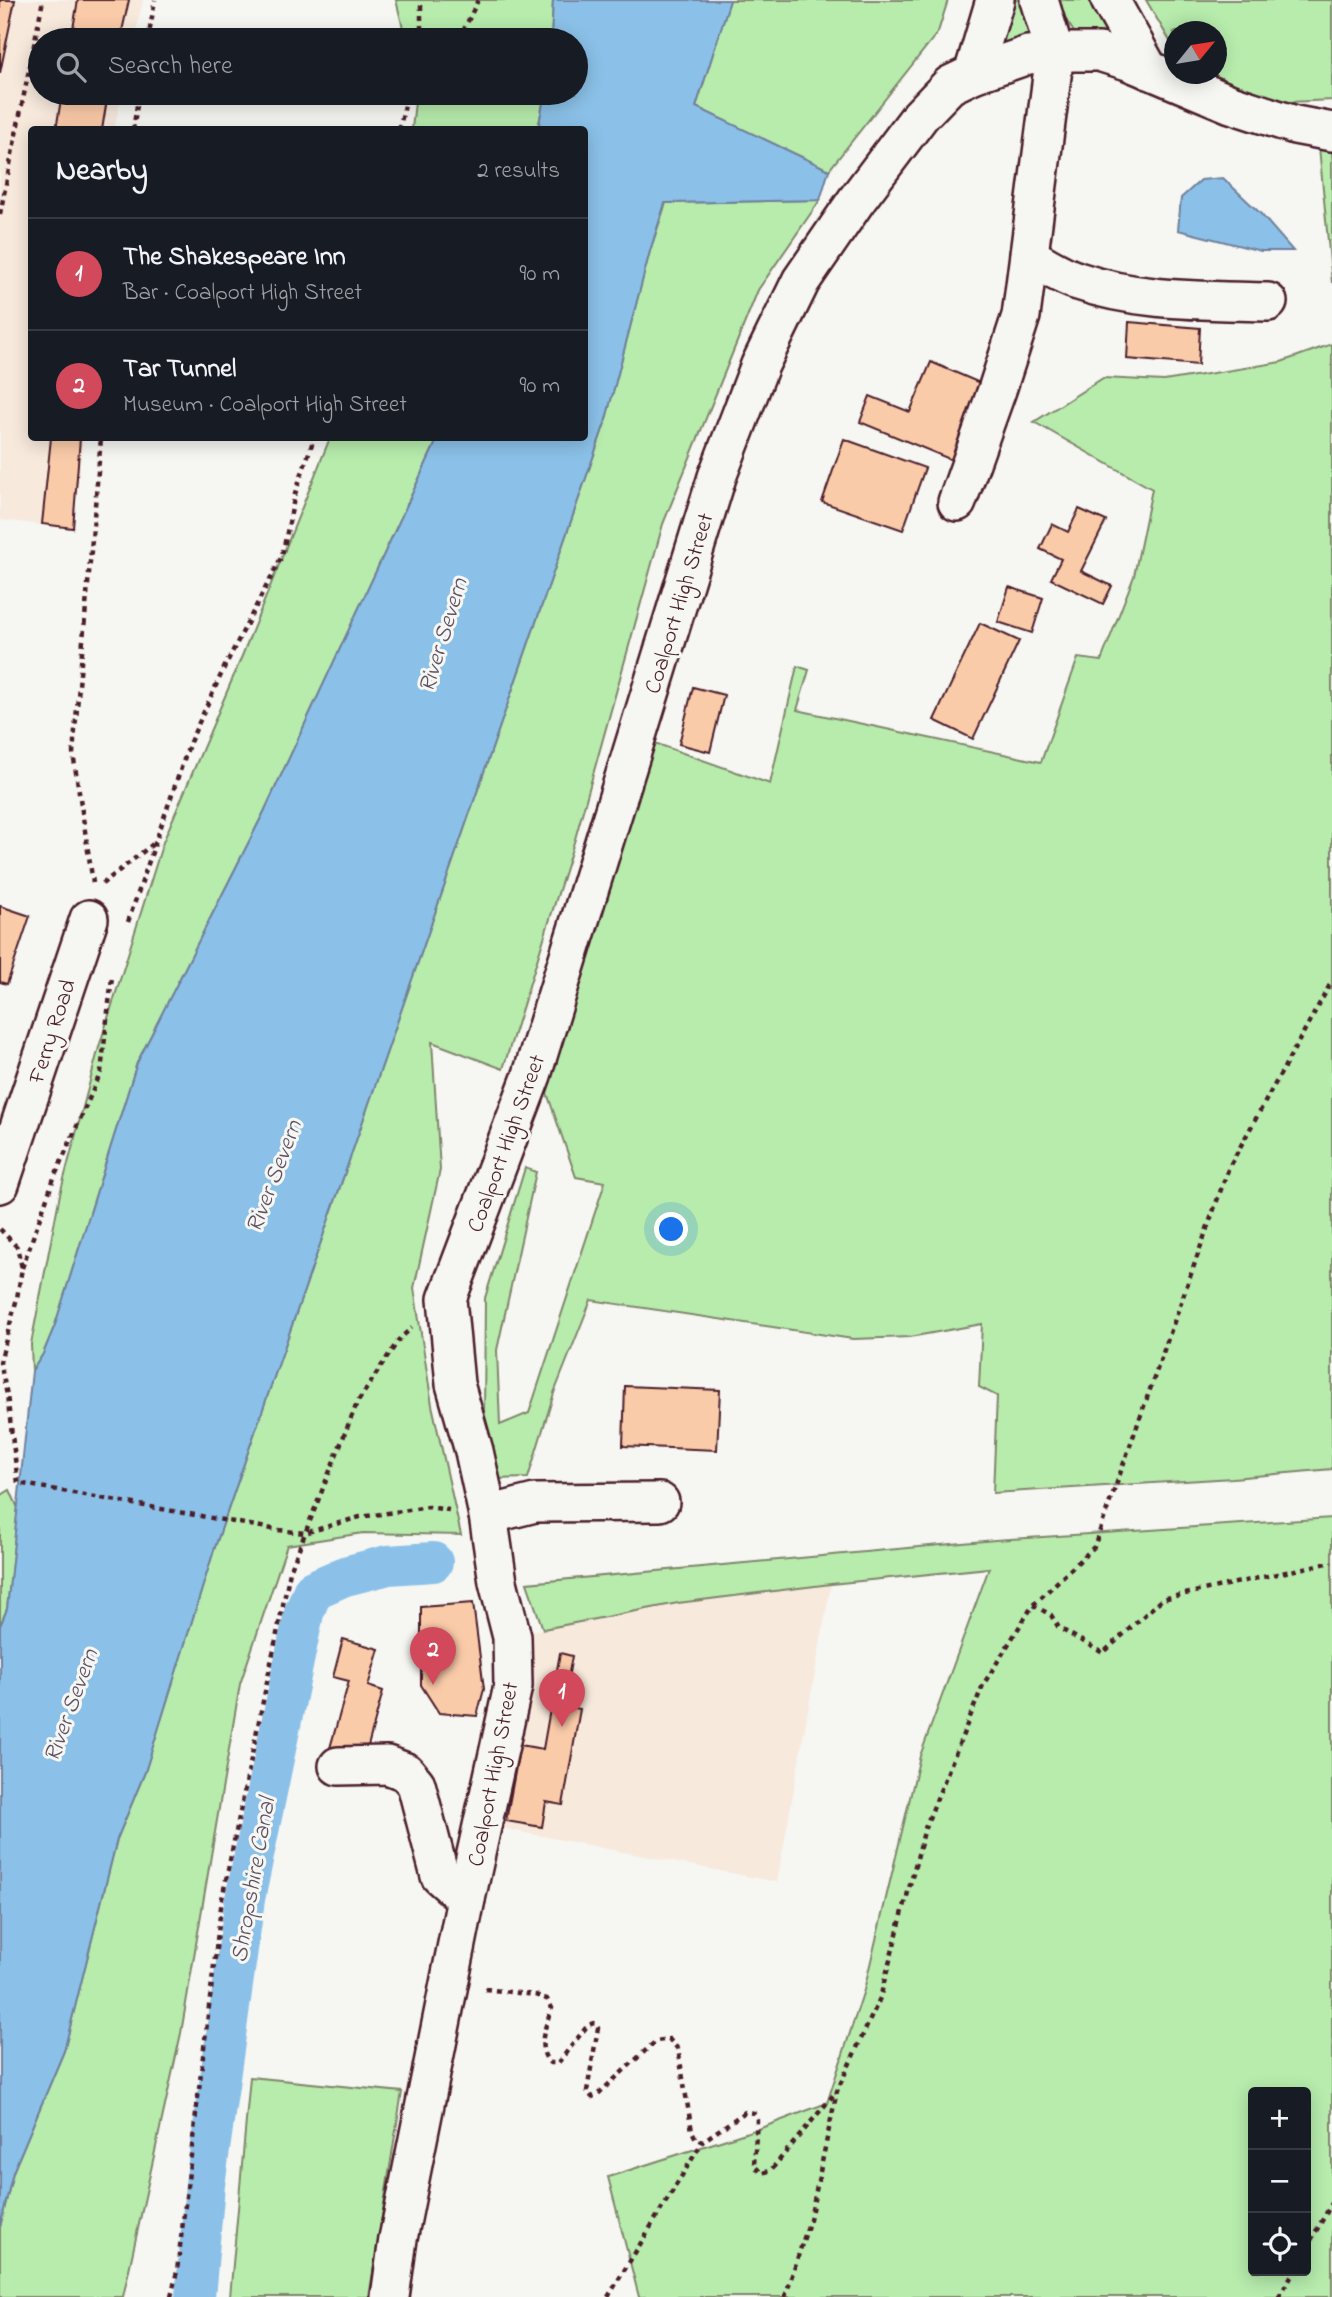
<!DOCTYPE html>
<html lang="en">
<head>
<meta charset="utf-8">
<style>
	:root { --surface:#171b24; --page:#242831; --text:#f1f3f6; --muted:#9ea1a6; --line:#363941; --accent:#d1495b }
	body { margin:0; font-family:"Indie Flower",sans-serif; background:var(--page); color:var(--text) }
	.controls { position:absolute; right:21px; bottom:21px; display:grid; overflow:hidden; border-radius:7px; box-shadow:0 4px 18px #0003 }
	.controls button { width:63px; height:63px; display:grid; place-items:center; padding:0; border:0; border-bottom:2px solid var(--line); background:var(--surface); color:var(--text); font:35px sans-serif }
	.compass { position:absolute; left:1164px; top:21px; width:63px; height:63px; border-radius:50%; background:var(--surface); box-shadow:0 4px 18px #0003; rotate:60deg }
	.you { position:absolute; left:672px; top:1230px; width:24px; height:24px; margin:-18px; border:5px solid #fff; border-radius:50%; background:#1a73e8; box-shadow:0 0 0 10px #1a73e833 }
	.badge { display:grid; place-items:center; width:46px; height:46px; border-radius:50%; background:var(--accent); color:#fff; font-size:23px; font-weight:700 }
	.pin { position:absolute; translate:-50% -58px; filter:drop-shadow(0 2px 4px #0008) }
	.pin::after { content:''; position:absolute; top:37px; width:24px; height:21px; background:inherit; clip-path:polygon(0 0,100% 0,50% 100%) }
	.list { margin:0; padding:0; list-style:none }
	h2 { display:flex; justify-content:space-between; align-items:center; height:91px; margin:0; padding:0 28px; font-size:30px }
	h2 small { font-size:23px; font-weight:400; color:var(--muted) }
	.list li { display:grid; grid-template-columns:46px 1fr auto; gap:21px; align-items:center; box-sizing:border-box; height:112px; padding:0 28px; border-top:2px solid var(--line) }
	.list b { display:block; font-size:26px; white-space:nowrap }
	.list p { margin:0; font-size:23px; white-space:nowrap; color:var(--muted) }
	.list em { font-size:23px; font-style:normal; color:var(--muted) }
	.icon { flex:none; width:38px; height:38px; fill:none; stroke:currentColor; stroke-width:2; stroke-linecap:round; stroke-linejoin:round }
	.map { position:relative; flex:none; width:1332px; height:2297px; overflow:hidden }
	.search { position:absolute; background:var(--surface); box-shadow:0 4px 18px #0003; left:28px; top:28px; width:560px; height:77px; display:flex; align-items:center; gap:18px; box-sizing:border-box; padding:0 24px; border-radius:38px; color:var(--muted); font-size:26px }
	.panel { position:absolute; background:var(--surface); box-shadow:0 4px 18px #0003; left:28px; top:126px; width:560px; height:315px; border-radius:7px }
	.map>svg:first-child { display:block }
</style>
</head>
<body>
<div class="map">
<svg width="1332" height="2297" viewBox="0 0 1332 2297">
	<rect width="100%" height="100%" fill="#f6f6f2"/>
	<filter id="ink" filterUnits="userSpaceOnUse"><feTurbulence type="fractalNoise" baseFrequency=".0143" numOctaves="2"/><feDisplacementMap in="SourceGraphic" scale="14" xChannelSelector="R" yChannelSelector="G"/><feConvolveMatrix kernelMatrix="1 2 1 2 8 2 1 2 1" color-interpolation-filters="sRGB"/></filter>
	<g filter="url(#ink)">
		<g fill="#f7e9dc">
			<path d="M0,0H143L134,40H40V93H122L114,129L32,130V438H83L73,528L0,520Z"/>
			<path d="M831,1584L777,1882L501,1828L532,1631L678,1603Z"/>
		</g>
		<g fill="#b7ecad" stroke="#80866c" stroke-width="2" fill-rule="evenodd">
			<path d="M396,0H553L551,40H406Z"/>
			<path d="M730,0H948L938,32L829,170L696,107Z"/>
			<path d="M1005,0H1025L1038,37L996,46Z"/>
			<path d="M1053,0H1098L1111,36H1095L1074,32Z"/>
			<path d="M1146,0H1332V100L1267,103L1190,74H1216V32H1174V48Z"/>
			<path d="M416,93H545L538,129H412Z"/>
			<path d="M1319,147L1332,149V283Z"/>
			<path d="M820,200L758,290L663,524L575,839L503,1069L432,1042L440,1170L414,1288L432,1405L461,1535L363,1533L287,1545L240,1684L181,2033L123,2297H0V2227L13,2172L64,2051L117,1839L145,1772L214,1550L605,423L650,251L666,203Z"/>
			<path d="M1332,344V1469L1233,1478L993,1493L997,1396L979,1387L982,1324L910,1337L853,1339L591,1300L554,1393L528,1478L494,1479L484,1420L485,1298L525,1168L536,1172L497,1350L500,1425L529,1413L605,1182L576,1177L547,1093L587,952L652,742L770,784L797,666L809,670L797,710L1041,762L1078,658L1101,661L1134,576L1152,489L1034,422L1103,378L1164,381L1281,362Z"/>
			<path d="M330,438H438L264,812L137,1063L55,1325L43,1354L32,1371L31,1344L60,1194L99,1047L163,842L240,661Z"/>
			<path d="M10,1490L18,1508L7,1609L0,1626V1496Z"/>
			<path d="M1332,1518V2297H639L608,2177L761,2128L827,2103L864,1990L920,1756L989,1568L831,1584L678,1603L543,1629L527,1583L995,1540ZM1253,2092H1306V2271H1253Z"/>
			<path d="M250,2077L402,2092L369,2297H230Z"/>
		</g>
		<g fill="#8bc1e8" stroke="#71809c" stroke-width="2">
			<path d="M553,0H730L696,107L829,170L820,200L665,203L650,251L605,423L214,1550L145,1772L117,1839L64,2051L13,2172L0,2227V1626L7,1609L32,1371L43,1354L55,1325L137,1063L264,812L438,438H584V130L538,129L545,93H576V40H551Z"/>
			<path d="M1223,178L1260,213L1293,251H1261L1178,230L1181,198L1201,180Z"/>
		</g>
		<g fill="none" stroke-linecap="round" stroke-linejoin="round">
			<path stroke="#8bc1e8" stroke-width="40" d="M195,2297L205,2185L245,1899L304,1613L313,1590L345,1576L388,1565L433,1562"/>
		</g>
		<g fill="#facba9" stroke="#4a1f2b" stroke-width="2">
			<path d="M0,0H15L0,73Z"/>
			<path d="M78,0H129L120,40H71Z"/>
			<path d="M62,93H108L102,130H56Z"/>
			<path d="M1129,322L1200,328L1198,365L1127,359Z"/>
			<path d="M931,362L994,389L964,465L860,422L870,396L910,412Z"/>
			<path d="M51,438H80L73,528L42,524Z"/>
			<path d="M844,439L925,468L903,530L822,502Z"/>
			<path d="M1079,509L1106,521L1081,571L1112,586L1103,604L1051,579L1061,559L1040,549L1052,524L1068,532Z"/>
			<path d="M1009,587L1043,598L1032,633L998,622Z"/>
			<path d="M980,623L1019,641L973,739L934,720Z"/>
			<path d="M693,687L724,695L710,752L679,744Z"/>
			<path d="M0,906L30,916L7,984L0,982Z"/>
			<path d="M625,1386L720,1390L717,1450L623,1446Z"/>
			<path d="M473,1603L484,1689L477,1716L439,1713L421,1685V1607Z"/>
			<path d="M343,1639L379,1649L368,1686L383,1691L365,1757L330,1748L349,1681L333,1677Z"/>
			<path d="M560,1653L572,1656L563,1706L580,1709L563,1805L546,1802L542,1827L506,1821L520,1745L543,1749Z"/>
		</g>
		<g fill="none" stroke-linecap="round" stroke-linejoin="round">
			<g stroke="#4a1f2b" stroke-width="42">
				<g id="minor">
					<path d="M1110,0L1149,70"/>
					<path d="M973,74L995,0"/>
					<path d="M1029,256C1045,265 1061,276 1078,281C1139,302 1204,300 1268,302"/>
					<path d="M957,502L997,390L1021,316L1055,53L1039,0"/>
					<path d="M0,1184L89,919"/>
					<path d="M488,1515L535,1503L660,1502"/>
					<path d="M338,1766L387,1765L406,1772L416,1784L440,1876L466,1899"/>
					<path d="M390,2297L398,2239L466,1899L513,1686L512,1637L498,1582L488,1515L474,1451L455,1384L447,1299L532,1075L717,477L760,365L801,281L856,201L920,116L950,85L973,74L1028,55L1072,52H1099L1128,61L1231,104L1295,125L1332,132"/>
				</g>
			</g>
			<g stroke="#4a1f2b" stroke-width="4.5" stroke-dasharray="5 5" stroke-linecap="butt">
				<path d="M148,40L155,0"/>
				<path d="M421,40V0"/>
				<path d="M459,40L478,0"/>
				<path d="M133,130L139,93"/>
				<path d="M399,130L408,93"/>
				<path d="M0,214L43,0"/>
				<path d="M93,883L73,753L101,438"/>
				<path d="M102,884L153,844"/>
				<path d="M128,922L190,742L225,666L282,556L295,494L314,438"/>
				<path d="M0,1229L17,1247L22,1268L17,1298L0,1362L7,1395L18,1483L278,1530L305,1533L360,1517L429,1507L449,1510"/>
				<path d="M22,1268L54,1178L101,1072L112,977"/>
				<path d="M1033,1605L1051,1615L1059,1628L1103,1653L1162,1599L1332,1562"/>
				<path d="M485,1989L535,1995L547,1999L552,2008C546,2026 535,2047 550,2063H558L588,2025L594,2023L598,2028L587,2091L592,2097L597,2095L656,2041L669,2039L678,2049L692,2131L696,2139L703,2141L745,2112L754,2113L757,2120L754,2165L761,2173L770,2171L836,2092"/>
				<path d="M1306,2249L1332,2203"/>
				<path d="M171,2297L177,2271L222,1899L290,1571L357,1403L400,1338L412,1328"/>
				<path d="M608,2297L703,2141"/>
				<path d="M785,2297L810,2219L837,2091L880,1998L925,1828L983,1685L1033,1605L1094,1547L1229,1167L1332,981"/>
				<path d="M1279,2297L1294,2271"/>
			</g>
			<use href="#minor" stroke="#f6f6f2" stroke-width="37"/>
		</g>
	</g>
	<g text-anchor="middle" stroke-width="6" stroke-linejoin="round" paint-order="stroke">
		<g font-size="23" fill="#4a1f2b" stroke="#f6f6f2">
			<text transform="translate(678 603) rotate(-73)" y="8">Coalport High Street</text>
			<text transform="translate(51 1031) rotate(-72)" y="8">Ferry Road</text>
			<text transform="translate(505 1143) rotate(-70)" y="8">Coalport High Street</text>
			<text transform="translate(492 1774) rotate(-79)" y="8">Coalport High Street</text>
		</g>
		<g font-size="24" font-style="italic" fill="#5e5064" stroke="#f6f6f2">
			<text transform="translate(442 635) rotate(-73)" y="8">River Severn</text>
			<text transform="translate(273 1176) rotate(-69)" y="8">River Severn</text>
			<text transform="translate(70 1705) rotate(-70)" y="8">River Severn</text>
			<text transform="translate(252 1880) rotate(-80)" y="8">Shropshire Canal</text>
		</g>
	</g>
</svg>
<div class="controls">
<button>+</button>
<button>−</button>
<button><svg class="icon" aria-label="locate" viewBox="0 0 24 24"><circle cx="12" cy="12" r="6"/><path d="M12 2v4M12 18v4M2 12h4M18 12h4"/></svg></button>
</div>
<svg class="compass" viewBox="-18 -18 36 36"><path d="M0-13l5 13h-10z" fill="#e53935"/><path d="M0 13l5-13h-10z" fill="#9ea1a6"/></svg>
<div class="you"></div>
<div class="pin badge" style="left:562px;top:1727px">1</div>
<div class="pin badge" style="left:433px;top:1685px">2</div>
<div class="search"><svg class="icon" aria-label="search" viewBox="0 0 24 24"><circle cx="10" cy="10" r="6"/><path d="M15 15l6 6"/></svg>Search here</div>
<section class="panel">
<h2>Nearby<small>2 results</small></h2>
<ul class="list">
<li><span class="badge">1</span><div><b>The Shakespeare Inn</b><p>Bar · Coalport High Street</p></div><em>90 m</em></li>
<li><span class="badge">2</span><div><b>Tar Tunnel</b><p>Museum · Coalport High Street</p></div><em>90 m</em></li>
</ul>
</section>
</div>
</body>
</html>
